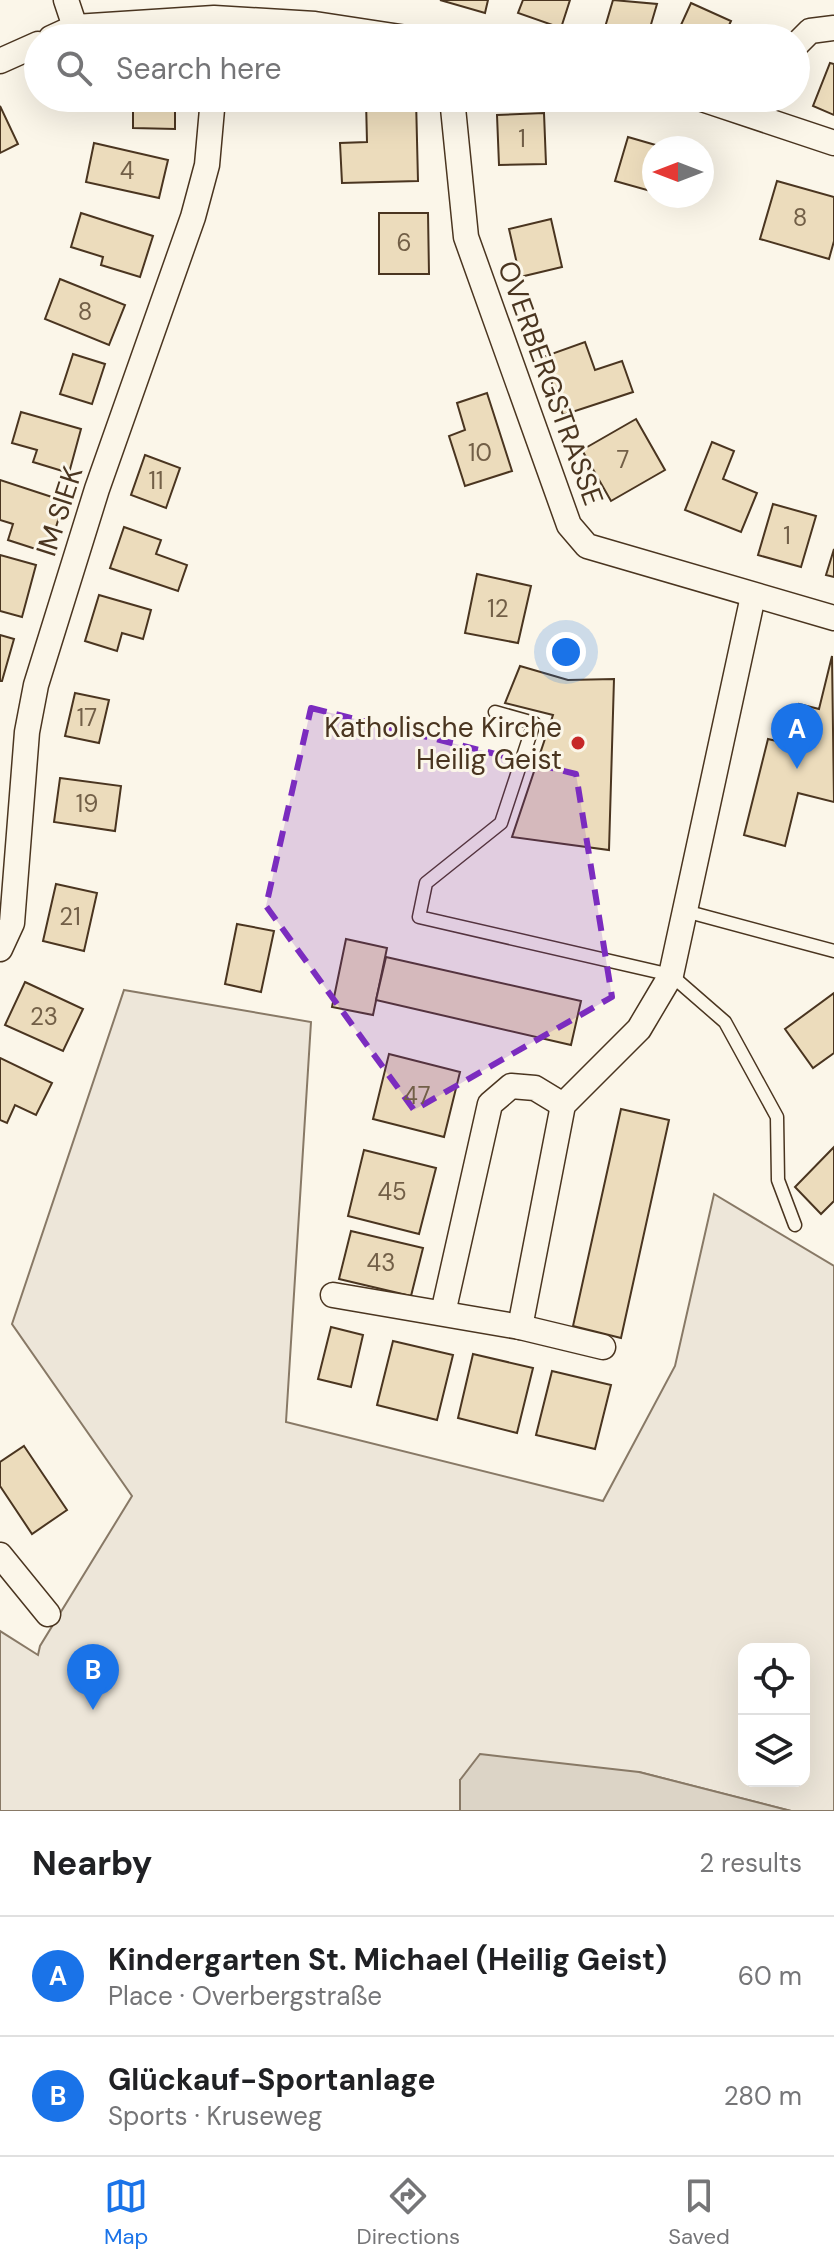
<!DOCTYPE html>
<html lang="en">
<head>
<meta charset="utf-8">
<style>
	:root { --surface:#fff; --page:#f2f2f2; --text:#202124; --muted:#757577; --line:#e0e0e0; --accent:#1a73e8 }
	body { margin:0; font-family:"DM Sans",sans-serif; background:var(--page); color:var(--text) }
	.controls { position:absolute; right:24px; bottom:24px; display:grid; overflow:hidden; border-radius:16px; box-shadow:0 8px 32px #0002 }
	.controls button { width:72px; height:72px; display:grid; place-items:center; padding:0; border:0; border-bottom:2px solid var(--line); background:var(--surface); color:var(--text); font:40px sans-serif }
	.compass { position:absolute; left:642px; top:136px; width:72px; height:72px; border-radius:50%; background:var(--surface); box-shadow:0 8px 32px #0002; rotate:270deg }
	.you { position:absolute; left:566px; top:652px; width:28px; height:28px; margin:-20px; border:6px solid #fff; border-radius:50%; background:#1a73e8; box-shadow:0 0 0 12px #1a73e833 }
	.badge { display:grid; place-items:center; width:52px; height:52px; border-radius:50%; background:var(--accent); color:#fff; font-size:26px; font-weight:700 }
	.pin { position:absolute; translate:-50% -66px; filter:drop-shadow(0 2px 4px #0008) }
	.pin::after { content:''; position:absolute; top:42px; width:28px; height:24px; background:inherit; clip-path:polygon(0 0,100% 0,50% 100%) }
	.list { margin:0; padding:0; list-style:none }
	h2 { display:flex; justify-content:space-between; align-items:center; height:104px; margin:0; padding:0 32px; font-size:34px }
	h2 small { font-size:26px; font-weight:400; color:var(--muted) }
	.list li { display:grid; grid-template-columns:52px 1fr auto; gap:24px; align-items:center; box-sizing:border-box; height:120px; padding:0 32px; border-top:2px solid var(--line) }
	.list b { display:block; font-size:30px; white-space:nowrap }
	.list p { margin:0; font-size:26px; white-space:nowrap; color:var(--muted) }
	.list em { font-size:26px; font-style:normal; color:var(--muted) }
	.icon { flex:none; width:44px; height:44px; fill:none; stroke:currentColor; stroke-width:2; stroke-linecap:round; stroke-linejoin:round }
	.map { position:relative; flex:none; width:834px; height:1811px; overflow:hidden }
	.search { position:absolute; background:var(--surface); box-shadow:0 8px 32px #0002; left:24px; right:24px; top:24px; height:88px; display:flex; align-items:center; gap:20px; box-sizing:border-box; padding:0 28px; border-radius:44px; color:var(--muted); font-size:30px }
	.sheet { height:344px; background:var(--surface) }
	nav { display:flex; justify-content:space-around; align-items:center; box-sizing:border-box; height:112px; border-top:2px solid var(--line); background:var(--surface); font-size:22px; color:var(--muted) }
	nav a { display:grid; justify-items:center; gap:4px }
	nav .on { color:var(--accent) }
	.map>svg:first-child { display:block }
</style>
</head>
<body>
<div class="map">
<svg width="834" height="1811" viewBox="0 0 834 1811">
	<rect width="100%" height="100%" fill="#fbf6e9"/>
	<path fill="#ede6d9" stroke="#887966" stroke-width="2" fill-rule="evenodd" d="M124,990L311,1022L286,1422L603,1501L675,1366L714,1194L834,1266V1811H791L639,1772L460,1780V1811H0V1631L38,1655L40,1646L132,1496L12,1324ZM744,1649H804V1781H744Z"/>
	<path fill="#dcd4c6" stroke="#887966" stroke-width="2" d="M480,1754L639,1772L791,1811H460V1780Z"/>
	<g fill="#ecdcbc" stroke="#4a3520" stroke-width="2">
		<path d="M440,0H488L485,13Z"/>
		<path d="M523,0H570L561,28L518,13Z"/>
		<path d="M613,0L657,4L647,38L603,34Z"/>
		<path d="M691,3L731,21L723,38H675Z"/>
		<path d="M830,63L834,64V115L813,106Z"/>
		<path d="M75,98H175V129L133,128V103L75,102Z"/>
		<path d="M416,99L418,181L342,183L340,143L367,142L366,100Z"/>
		<path d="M0,106L18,144L0,153Z"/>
		<path d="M544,113L546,164L499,165L497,115Z"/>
		<path d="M628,137L666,148H654V192L615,181Z"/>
		<path d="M94,143L168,160L159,198L86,182Z"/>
		<path d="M777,181L834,197V241L829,259L760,239Z"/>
		<path d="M81,213L153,236L140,277L101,265L103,257L71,247Z"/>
		<path d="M379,213H428L429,274H379Z"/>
		<path d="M551,219L562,267L520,277L509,229Z"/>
		<path d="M60,279L125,305L109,345L45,319Z"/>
		<path d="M585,342L595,370L622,361L633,392L563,415L543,357Z"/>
		<path d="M73,354L105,364L92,404L60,394Z"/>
		<path d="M487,393L512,471L465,486L449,436L465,430L457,403Z"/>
		<path d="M21,412L81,429L69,473L33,462L37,450L12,443Z"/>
		<path d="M636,419L665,470L611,501L582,450Z"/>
		<path d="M712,442L734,451L723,479L757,493L741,532L685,510Z"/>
		<path d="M145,455L180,468L166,508L131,495Z"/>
		<path d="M0,480L64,501L48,553L8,540L13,524L0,520Z"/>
		<path d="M773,504L816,516L801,567L758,555Z"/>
		<path d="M124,527L161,540L156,554L187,565L178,591L110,568Z"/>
		<path d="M834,549V577L826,575Z"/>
		<path d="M0,555L36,565L22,617L0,611Z"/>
		<path d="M477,574L531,586L518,643L465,633Z"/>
		<path d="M99,595L151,610L143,639L122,633L117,651L85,641Z"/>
		<path d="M0,635L14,639L2,681H0Z"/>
		<path d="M832,656L834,802L798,793L785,846L744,835L768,739L789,744L799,704L819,709Z"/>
		<path d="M520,666L568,680L614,679L609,850L512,837L553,715L505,703Z"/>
		<path d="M75,693L109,700L99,743L65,736Z"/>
		<path d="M60,778L121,786L115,831L54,822Z"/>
		<path d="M56,884L97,893L84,951L43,941Z"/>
		<path d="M237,924L274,931L261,992L225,984Z"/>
		<path d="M346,939L387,948L373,1015L332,1007Z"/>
		<path d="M386,957L581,1001L571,1045L376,1000Z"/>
		<path d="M25,982L83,1009L63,1051L5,1025Z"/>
		<path d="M834,993V1053L813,1068L785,1029Z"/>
		<path d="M389,1054L460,1072L444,1137L373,1119Z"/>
		<path d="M0,1058L52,1083L36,1115L15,1105L7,1123L0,1120Z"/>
		<path d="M621,1109L669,1120L621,1338L573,1326Z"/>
		<path d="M834,1147V1201L821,1214L795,1187Z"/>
		<path d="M364,1150L436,1168L419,1234L348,1216Z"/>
		<path d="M351,1231L423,1248L411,1296L339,1279Z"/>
		<path d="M331,1327L363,1335L351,1387L318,1379Z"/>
		<path d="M393,1341L453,1355L437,1420L377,1405Z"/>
		<path d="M473,1354L533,1368L517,1433L458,1418Z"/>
		<path d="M552,1371L611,1385L595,1449L536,1435Z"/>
		<path d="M24,1446L67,1510L32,1534L0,1486V1462Z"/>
	</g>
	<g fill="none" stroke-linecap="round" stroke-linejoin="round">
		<g stroke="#4a3520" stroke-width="15">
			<g id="lane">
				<path d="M495,712L534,723L501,823L426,883L419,917L671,975L725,1022L777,1117L778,1180L795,1225"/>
				<path d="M685,911L834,951"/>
			</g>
		</g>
		<g stroke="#4a3520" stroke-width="27">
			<g id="street">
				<path d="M75,27L214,18L315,24L407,38"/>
				<path d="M51,38L75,27L66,0"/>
				<path d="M796,45L810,31L834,28"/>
				<path d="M0,61L38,44"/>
				<path d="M452,98L466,237L569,525L587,546L834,618"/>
				<path d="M699,98L834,143"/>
				<path d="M0,949L12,923L27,732L36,685L97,489L193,217L207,165L213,98"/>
				<path d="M333,1295L520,1327L603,1347"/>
				<path d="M443,1313L490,1104L511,1086L535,1088L563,1105"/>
				<path d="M520,1327L563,1105L639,1029L671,975L753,596"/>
				<path d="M0,1555L48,1614"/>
			</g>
		</g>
		<use href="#lane" stroke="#fbf6e9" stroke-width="12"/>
		<use href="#street" stroke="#fbf6e9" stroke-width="24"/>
	</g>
	<path fill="#7b2cbf" fill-opacity="0.2" stroke="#7b2cbf" stroke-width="6" stroke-dasharray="16 10" stroke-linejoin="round" d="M311,708L576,774L612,997L414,1110L266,906Z"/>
	<circle fill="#c62828" stroke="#fbf6e9" stroke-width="3" cx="578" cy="743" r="8"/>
	<g text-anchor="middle" stroke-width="6" stroke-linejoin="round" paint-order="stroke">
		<g font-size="24" fill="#725f47">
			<text x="522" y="147">1</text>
			<text x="127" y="179">4</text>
			<text x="800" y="226">8</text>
			<text x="404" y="251">6</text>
			<text x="85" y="320">8</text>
			<text x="480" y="461">10</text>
			<text x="623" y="468">7</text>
			<text x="156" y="489">11</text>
			<text x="787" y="544">1</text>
			<text x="498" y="617">12</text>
			<text x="87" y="726">17</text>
			<text x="87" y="812">19</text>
			<text x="70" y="925">21</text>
			<text x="44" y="1025">23</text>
			<text x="417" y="1104">47</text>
			<text x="392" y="1200">45</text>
			<text x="381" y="1271">43</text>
		</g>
		<g font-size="28" fill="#4a3520" stroke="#fbf6e9">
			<text transform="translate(551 383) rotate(70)" y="10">OVERBERGSTRASSE</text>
			<text transform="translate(59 511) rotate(-72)" y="10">IM SIEK</text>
		</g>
		<g font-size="28" fill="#4a3520" stroke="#fbf6e9" text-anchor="end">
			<text x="562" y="737">Katholische Kirche<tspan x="562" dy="32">Heilig Geist</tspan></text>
		</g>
	</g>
</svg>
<div class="controls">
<button><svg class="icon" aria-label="locate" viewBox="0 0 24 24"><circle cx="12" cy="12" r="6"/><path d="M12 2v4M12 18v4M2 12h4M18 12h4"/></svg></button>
<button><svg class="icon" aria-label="layers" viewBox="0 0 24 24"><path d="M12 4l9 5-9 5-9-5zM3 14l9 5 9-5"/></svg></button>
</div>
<svg class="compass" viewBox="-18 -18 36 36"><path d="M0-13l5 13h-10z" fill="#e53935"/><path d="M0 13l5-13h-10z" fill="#757577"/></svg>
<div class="you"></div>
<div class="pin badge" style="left:797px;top:769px">A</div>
<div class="pin badge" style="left:93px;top:1710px">B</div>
<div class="search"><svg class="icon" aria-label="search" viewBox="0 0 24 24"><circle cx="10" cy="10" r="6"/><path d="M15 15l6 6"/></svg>Search here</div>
</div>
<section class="sheet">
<h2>Nearby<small>2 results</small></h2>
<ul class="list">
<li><span class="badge">A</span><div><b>Kindergarten St. Michael (Heilig Geist)</b><p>Place · Overbergstraße</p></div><em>60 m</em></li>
<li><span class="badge">B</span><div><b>Glückauf-Sportanlage</b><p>Sports · Kruseweg</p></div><em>280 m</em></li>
</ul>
</section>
<nav>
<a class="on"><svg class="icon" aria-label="map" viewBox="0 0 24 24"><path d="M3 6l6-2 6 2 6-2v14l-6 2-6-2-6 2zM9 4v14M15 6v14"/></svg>Map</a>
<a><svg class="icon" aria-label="directions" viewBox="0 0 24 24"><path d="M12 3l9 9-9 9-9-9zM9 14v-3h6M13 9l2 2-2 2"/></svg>Directions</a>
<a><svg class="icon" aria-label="saved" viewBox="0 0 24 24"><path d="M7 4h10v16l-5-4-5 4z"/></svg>Saved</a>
</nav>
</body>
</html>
